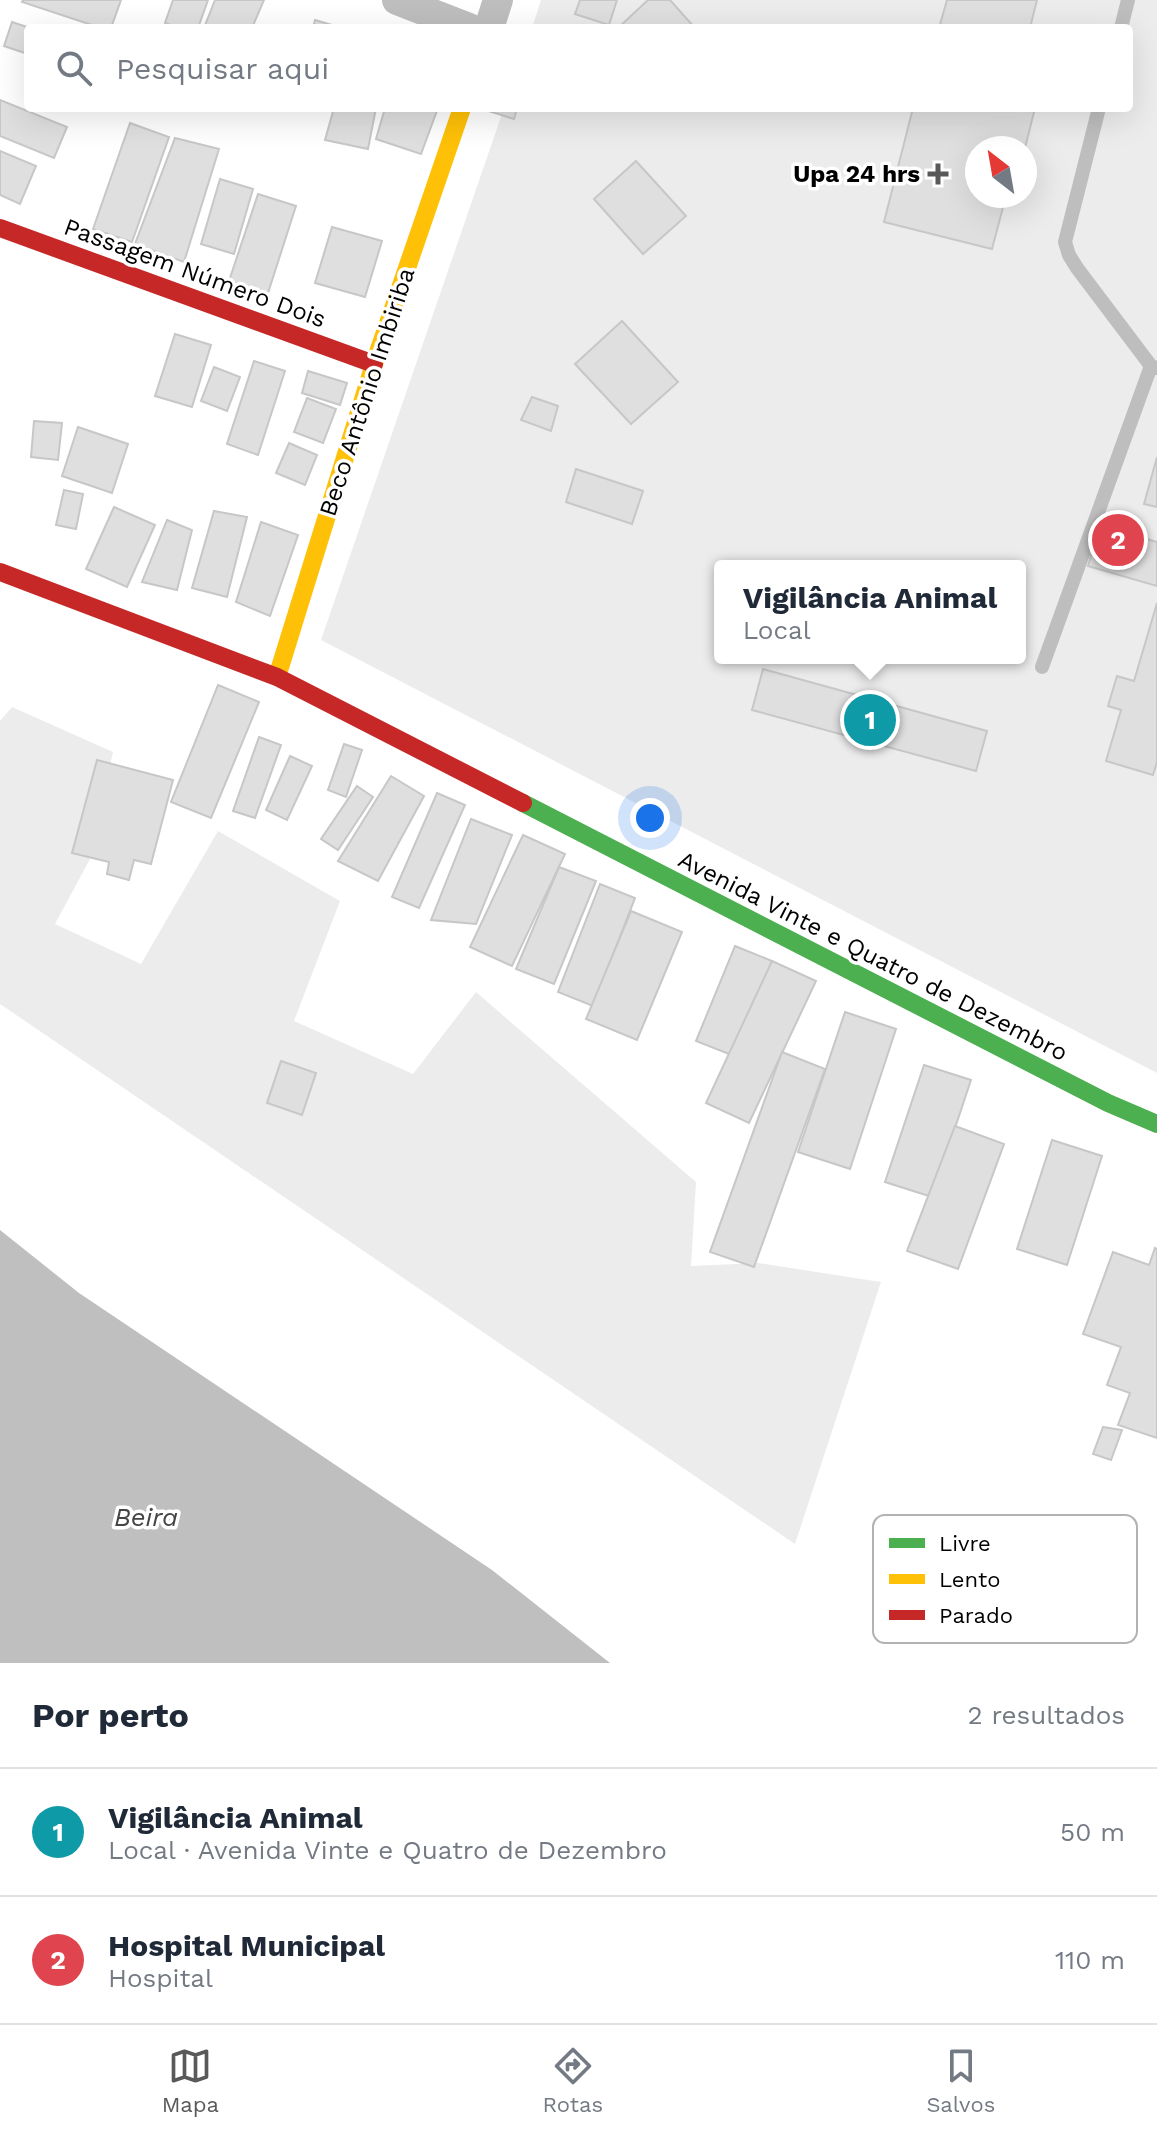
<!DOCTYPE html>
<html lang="pt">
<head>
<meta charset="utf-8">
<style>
	:root { --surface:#fff; --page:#f2f2f3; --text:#1f2937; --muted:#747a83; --line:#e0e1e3; --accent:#595959 }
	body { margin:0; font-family:"Work Sans",sans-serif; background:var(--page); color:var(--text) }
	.compass { position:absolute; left:965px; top:136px; width:72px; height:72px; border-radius:50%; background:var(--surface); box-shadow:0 8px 32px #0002; rotate:329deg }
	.you { position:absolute; left:650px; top:818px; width:28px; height:28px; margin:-20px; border:6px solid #fff; border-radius:50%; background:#1a73e8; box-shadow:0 0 0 12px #1a73e833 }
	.badge { display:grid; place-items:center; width:52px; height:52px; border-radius:50%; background:var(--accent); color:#fff; font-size:26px; font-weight:700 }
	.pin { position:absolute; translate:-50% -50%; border:4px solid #fff; box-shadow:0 2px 8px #0006 }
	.popup { position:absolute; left:714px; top:560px; width:312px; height:104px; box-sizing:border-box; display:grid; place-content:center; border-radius:8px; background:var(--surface); filter:drop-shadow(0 2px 6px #0005); font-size:26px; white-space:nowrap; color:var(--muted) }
	.popup b { font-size:30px; color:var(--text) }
	.popup::after { content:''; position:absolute; left:50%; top:100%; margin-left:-16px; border:16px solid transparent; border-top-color:var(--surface) }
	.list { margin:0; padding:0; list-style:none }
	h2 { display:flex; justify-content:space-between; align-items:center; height:104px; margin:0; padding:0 32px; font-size:34px }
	h2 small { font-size:26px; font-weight:400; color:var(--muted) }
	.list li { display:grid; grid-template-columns:52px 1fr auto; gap:24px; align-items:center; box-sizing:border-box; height:128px; padding:0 32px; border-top:2px solid var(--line) }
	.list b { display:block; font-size:30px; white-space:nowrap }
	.list p { margin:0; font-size:26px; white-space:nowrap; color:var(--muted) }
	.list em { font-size:26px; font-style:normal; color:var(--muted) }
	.icon { flex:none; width:44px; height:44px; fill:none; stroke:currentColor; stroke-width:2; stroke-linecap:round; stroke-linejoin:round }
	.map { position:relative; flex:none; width:1157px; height:1663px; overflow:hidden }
	.search { position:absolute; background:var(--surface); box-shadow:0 8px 32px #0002; left:24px; right:24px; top:24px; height:88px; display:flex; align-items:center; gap:20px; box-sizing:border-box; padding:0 28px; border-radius:8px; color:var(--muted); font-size:30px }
	.sheet { height:360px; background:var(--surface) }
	nav { display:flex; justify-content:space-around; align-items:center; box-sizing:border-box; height:112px; border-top:2px solid var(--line); background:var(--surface); font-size:22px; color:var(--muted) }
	nav a { display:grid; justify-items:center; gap:4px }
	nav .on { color:var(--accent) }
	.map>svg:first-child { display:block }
</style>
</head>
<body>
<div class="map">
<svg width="1157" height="1663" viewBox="0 0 1157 1663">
	<rect width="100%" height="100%" fill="#fff"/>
	<g fill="#ececec" fill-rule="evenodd">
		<path d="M541,0H1157V1073L321,640L504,108H1129V28H532ZM977,148H1025V196H977ZM720,566H1020V658H720Z"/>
		<path d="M12,707L113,752L90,859L55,924L141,964L218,831L340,901L294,1021L413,1074L476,992L696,1182L691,1266L758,1263L881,1282L795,1544L0,1004V721Z"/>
	</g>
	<path fill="#bfbfbf" d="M0,1230L79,1293L492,1570L610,1663H0Z"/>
	<g fill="#dfdfdf" stroke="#c7c7c7" stroke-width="2">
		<path d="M23,0H121L111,28H101L22,2Z"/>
		<path d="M173,0H208L198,28H179L165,23Z"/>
		<path d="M215,0H264L252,28H204Z"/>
		<path d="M580,0H617L609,25L575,14Z"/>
		<path d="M648,0H670L695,28H618Z"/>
		<path d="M947,0H1037L1030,28H939Z"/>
		<path d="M315,20L342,28H313Z"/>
		<path d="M12,22L30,28H28V54L4,46Z"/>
		<path d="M0,100L67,127L54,158L0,136Z"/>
		<path d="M334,108H376L368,149L325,140Z"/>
		<path d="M385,108H438L421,154L376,139Z"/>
		<path d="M486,108H517L514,119L485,110Z"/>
		<path d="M913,108L960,110V108H1035L1025,148H977V196H1006L992,249L884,222Z"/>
		<path d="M130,123L169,137L132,242L93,229Z"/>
		<path d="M175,138L219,149L184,262L135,244Z"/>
		<path d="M0,151L36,166L20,204L0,195Z"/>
		<path d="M636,161L686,216L643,254L594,199Z"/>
		<path d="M220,179L253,189L234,254L201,244Z"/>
		<path d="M258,194L296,206L268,293L229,281Z"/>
		<path d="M332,227L382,241L365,297L315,283Z"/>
		<path d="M622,321L678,382L631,424L575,364Z"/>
		<path d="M175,334L211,345L192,407L155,396Z"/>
		<path d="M254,361L285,371L258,455L227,444Z"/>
		<path d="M214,367L240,377L227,411L201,401Z"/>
		<path d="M308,371L347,383L340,405L302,393Z"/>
		<path d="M532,397L558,406L551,431L521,420Z"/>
		<path d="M307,398L336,409L323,443L294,432Z"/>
		<path d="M34,421L62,423L58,460L31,457Z"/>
		<path d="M78,427L128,444L112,493L62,476Z"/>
		<path d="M289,443L317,455L305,485L276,473Z"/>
		<path d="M1157,457V507L1144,504Z"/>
		<path d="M576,469L643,491L632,524L566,502Z"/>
		<path d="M64,490L83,494L76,529L56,525Z"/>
		<path d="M114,507L155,525L127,587L86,569Z"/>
		<path d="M214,511L247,517L227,597L192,588Z"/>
		<path d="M167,520L192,530L177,590L142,582Z"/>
		<path d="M261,522L298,535L270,616L236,602Z"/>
		<path d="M1100,525L1157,542V586L1088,566Z"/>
		<path d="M1157,603V762L1153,775L1106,761L1121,710L1108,706L1117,676L1134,681Z"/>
		<path d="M763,669L987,731L976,771L752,710Z"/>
		<path d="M218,685L259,702L211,818L171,802Z"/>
		<path d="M259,737L281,745L255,818L233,811Z"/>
		<path d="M344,744L362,750L346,797L328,790Z"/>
		<path d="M290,756L312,766L287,820L266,810Z"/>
		<path d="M97,760L173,780L151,864L134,860L129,880L107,874L109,862L72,853Z"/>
		<path d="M391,776L424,796L378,881L338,861Z"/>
		<path d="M357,786L373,797L338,850L321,839Z"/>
		<path d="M437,793L465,805L419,908L392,897Z"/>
		<path d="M471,819L512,835L476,924L431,920Z"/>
		<path d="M523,835L565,854L512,966L470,947Z"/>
		<path d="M559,867L596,881L554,984L516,969Z"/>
		<path d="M600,884L635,898L593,1006L558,992Z"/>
		<path d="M631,911L682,932L637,1040L586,1019Z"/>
		<path d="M735,946L772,961L734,1056L696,1041Z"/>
		<path d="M772,961L816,981L749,1123L706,1103Z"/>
		<path d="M845,1012L896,1029L850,1169L798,1152Z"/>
		<path d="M782,1052L825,1069L754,1267L710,1252Z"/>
		<path d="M281,1061L316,1073L302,1115L267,1103Z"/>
		<path d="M924,1065L971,1080L932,1197L885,1182Z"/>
		<path d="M955,1126L1004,1144L958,1269L907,1251Z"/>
		<path d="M1052,1140L1102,1156L1067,1265L1017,1249Z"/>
		<path d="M1155,1248L1157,1249V1438L1118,1425L1130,1393L1107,1385L1121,1347L1083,1334L1113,1252L1149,1265Z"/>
		<path d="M1103,1427L1122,1430L1111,1460L1093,1454Z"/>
	</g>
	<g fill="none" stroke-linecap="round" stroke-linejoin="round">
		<g stroke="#bebebe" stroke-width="14">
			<path d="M1121,28L1128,0"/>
			<path d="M1099,108L1065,242L1069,255L1077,268L1151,366L1156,368"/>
			<path d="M1042,667L1151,366"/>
		</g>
		<g stroke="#bebebe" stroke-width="30">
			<path d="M397,0L469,28"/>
			<path d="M489,28L498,0"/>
		</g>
		<path stroke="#4caf50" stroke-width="18" d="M523,803L1108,1103L1157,1124"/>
		<path stroke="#ffc107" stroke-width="18" d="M277,677L374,364L462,108"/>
		<g stroke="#c62828" stroke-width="18">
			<path d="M0,228L374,364"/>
			<path d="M0,572L277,677L523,803"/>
		</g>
	</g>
	<path fill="#595959" stroke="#fff" stroke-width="3" d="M934 162h8v8h8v8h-8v8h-8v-8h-8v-8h8z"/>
	<g text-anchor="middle" stroke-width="7" stroke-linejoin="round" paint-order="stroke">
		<g font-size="24" font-weight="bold" fill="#000" stroke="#fff" text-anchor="end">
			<text x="920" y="182">Upa 24 hrs</text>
		</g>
		<g font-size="24" fill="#000" stroke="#fff">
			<text transform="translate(195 273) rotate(20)" y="8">Passagem Número Dois</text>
			<text transform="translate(367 392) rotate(-72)" y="8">Beco Antônio Imbiriba</text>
			<text transform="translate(873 956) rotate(27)" y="8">Avenida Vinte e Quatro de Dezembro</text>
		</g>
		<g font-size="26" font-style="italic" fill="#444" stroke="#fff">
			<text x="146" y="1526">Beira</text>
		</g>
	</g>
	<rect x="873" y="1515" width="264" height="128" rx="12" fill="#fff" stroke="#b2b2b2" stroke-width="2"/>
	<rect x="889" y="1538" width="36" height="10" fill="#4caf50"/>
	<rect x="889" y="1574" width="36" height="10" fill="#ffc107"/>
	<rect x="889" y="1610" width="36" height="10" fill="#c62828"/>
	<g font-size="22" fill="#000">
		<text x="939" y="1551">Livre</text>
		<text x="939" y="1587">Lento</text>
		<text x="939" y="1623">Parado</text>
	</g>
</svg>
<svg class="compass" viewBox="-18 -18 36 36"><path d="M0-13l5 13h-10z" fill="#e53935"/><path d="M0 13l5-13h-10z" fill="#747a83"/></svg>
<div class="you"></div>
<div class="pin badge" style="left:870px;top:720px;background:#0f9aa8">1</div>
<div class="popup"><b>Vigilância Animal</b>Local</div>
<div class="pin badge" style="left:1118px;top:540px;background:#e0444e">2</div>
<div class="search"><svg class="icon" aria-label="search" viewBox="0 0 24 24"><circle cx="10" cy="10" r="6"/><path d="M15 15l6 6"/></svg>Pesquisar aqui</div>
</div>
<section class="sheet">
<h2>Por perto<small>2 resultados</small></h2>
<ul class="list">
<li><span class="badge" style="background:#0f9aa8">1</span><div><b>Vigilância Animal</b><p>Local · Avenida Vinte e Quatro de Dezembro</p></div><em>50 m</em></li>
<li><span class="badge" style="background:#e0444e">2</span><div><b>Hospital Municipal</b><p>Hospital</p></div><em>110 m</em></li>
</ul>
</section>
<nav>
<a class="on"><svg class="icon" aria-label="map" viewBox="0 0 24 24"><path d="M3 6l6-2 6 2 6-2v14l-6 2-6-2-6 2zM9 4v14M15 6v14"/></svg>Mapa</a>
<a><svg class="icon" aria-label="directions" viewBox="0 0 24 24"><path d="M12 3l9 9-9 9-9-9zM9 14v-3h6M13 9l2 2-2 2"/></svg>Rotas</a>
<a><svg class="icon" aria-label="saved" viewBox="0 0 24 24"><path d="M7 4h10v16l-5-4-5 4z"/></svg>Salvos</a>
</nav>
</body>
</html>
